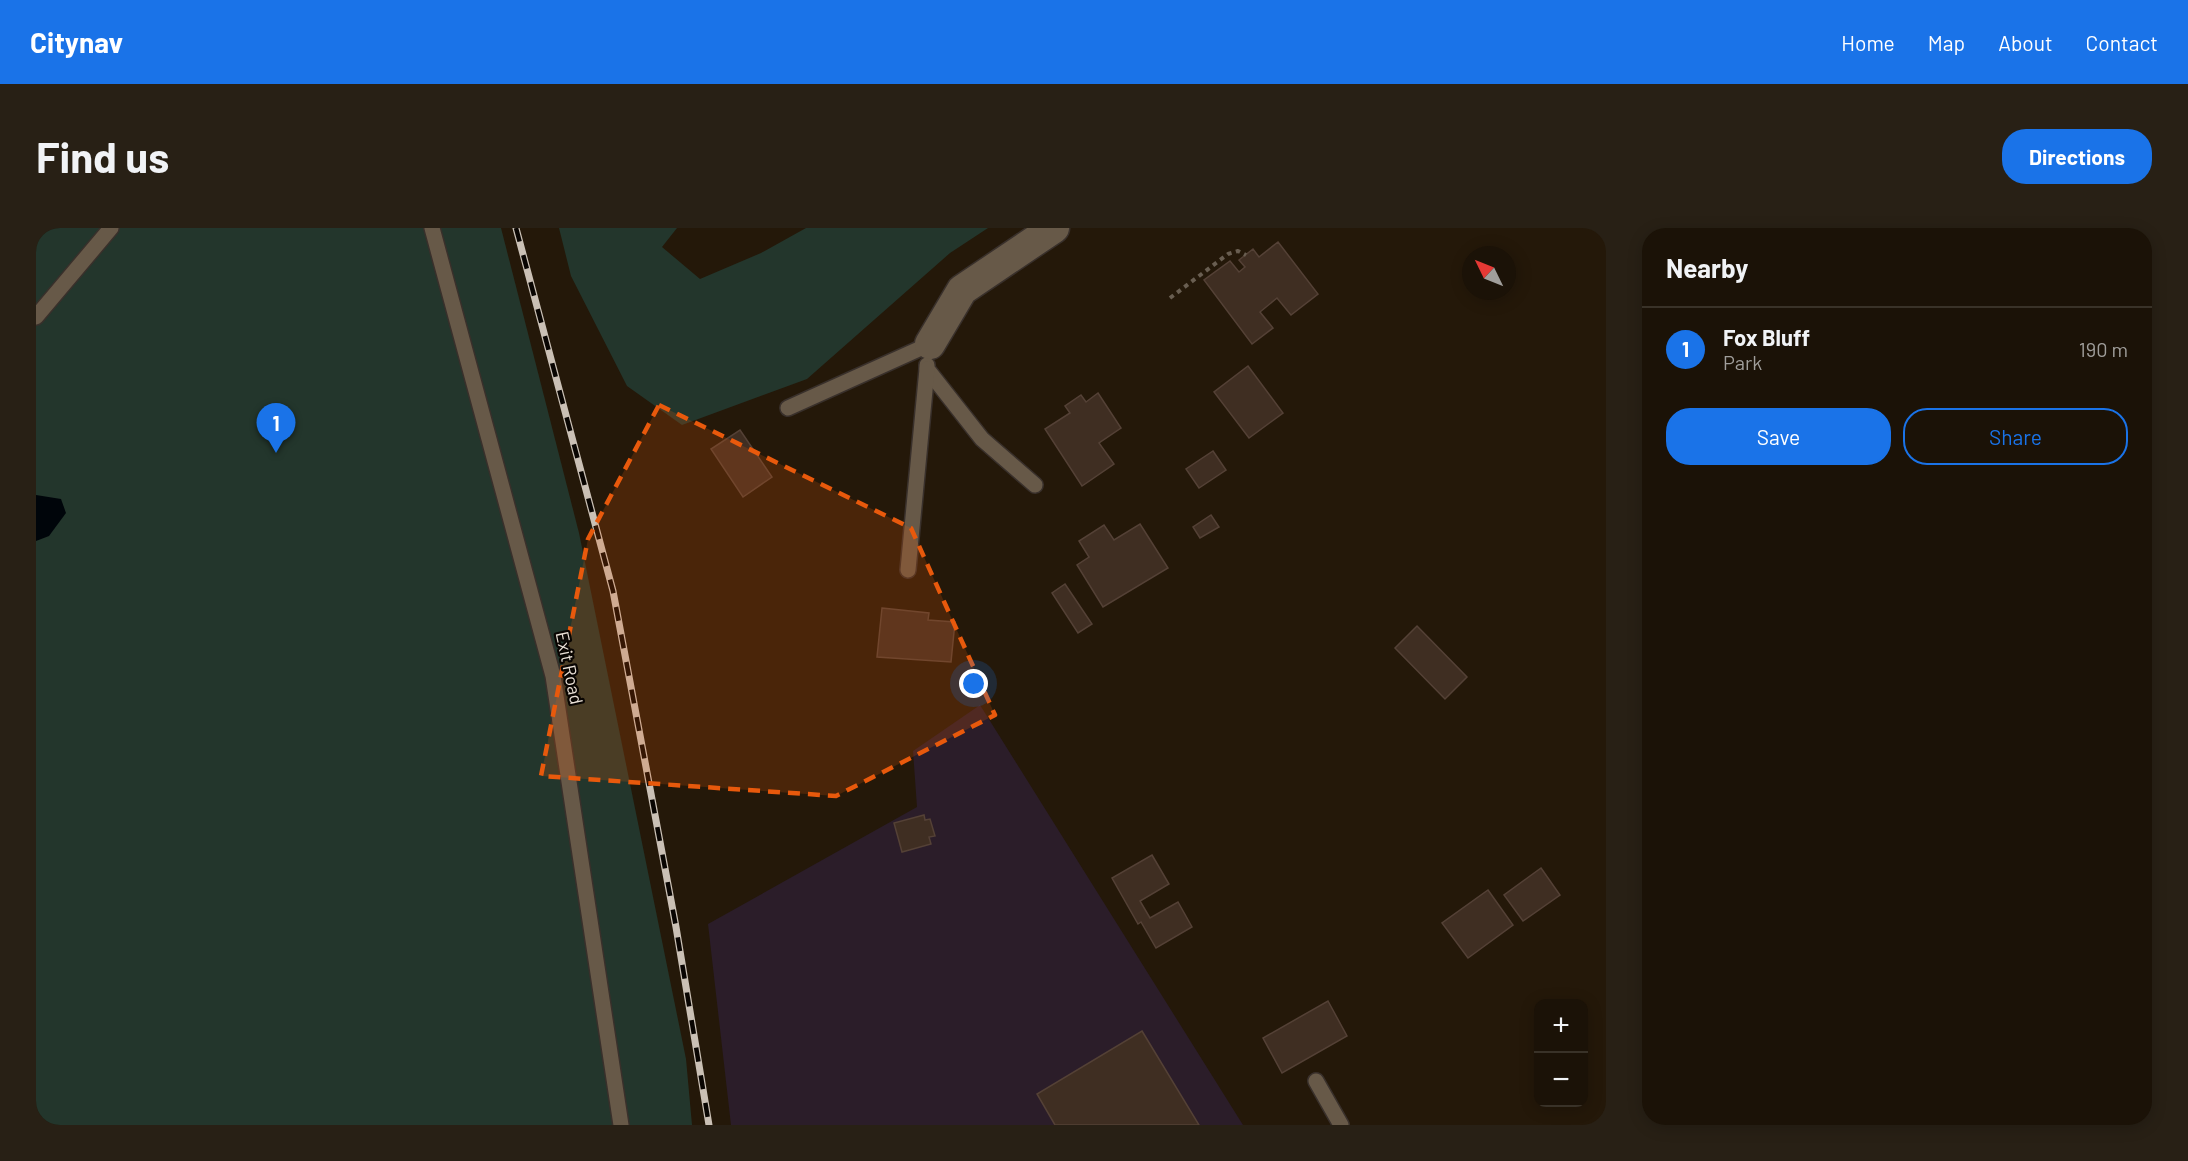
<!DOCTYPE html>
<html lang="en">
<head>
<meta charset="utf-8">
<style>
	:root { --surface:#1b1207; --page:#282015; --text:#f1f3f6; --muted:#a09e9b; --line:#393228; --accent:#1a73e8 }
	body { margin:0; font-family:Barlow,sans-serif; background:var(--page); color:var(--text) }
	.controls { position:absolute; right:18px; bottom:18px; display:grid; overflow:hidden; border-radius:12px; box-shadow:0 3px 15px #0003 }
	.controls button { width:54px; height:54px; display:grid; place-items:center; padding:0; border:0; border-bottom:2px solid var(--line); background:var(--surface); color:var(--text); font:30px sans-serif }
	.compass { position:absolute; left:1426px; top:18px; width:54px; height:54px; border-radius:50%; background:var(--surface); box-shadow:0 3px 15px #0003; rotate:313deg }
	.you { position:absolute; left:938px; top:456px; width:21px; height:21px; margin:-15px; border:4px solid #fff; border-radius:50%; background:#1a73e8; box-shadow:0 0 0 9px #1a73e833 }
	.badge { display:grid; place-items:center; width:39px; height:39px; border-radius:50%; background:var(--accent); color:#fff; font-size:20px; font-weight:700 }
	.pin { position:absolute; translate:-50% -50px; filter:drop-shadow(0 2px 3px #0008) }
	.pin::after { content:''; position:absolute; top:32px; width:21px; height:18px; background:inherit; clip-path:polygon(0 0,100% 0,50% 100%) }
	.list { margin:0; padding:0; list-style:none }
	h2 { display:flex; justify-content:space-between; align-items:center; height:78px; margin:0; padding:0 24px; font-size:26px }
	h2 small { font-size:20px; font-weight:400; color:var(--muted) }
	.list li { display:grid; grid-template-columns:39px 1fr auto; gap:18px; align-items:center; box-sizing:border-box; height:84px; padding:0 24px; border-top:2px solid var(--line) }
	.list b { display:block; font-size:22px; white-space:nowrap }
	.list p { margin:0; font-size:20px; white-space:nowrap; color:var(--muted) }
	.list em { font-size:20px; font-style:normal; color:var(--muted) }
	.actions { display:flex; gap:12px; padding:18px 24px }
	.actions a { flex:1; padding:14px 0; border:2px solid var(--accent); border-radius:24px; text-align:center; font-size:21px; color:var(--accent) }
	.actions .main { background:var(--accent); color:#fff }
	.map { position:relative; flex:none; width:1570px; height:897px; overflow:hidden; border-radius:24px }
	header { display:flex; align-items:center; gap:36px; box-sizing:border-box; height:84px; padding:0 30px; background:var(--accent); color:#fff }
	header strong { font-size:28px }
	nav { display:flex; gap:33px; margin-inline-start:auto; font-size:21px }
	.intro { display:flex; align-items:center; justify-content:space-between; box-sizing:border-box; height:144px; padding:0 36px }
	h1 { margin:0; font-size:42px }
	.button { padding:15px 27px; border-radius:24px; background:var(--accent); color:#fff; font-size:21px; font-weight:700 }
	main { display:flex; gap:36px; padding:0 36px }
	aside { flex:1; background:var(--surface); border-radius:24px; box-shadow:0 3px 15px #0003 }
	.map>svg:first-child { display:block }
</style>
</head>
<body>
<header>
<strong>Citynav</strong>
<nav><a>Home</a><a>Map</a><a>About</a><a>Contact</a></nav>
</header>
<div class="intro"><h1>Find us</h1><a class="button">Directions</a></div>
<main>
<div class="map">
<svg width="1570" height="897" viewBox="0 0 1570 897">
	<rect width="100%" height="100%" fill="#241809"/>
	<path fill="#2b1d29" d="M944,477L1207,897H695L672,696L881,579L877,523Z"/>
	<g fill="#23362c">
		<path d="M0,0H465L543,305L650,831L656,897H0Z"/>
		<path d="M523,0H641L626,19L664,51L725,25L770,0H952L914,25L771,151L646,197L591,158L535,48Z"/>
	</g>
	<path fill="#00050a" d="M0,267L25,271L30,285L13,308L0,313Z"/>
	<g fill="#3f2e22" stroke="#544136" stroke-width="1.5">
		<path d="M1242,14L1282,66L1255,87L1241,70L1224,84L1237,100L1216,116L1168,52L1194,33L1203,44L1209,39L1203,32L1217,21L1223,29Z"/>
		<path d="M1212,138L1247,185L1213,210L1178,164Z"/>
		<path d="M1062,165L1085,200L1063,215L1078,236L1046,258L1009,201L1034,185L1029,178L1045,167L1050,174Z"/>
		<path d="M704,202L736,249L707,269L675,221Z"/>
		<path d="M1177,223L1190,242L1163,260L1150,241Z"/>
		<path d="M1175,287L1183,299L1164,310L1157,299Z"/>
		<path d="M1104,296L1132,340L1067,379L1041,337L1053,329L1043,313L1068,297L1078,312Z"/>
		<path d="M1029,356L1056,396L1042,405L1016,365Z"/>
		<path d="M846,380L893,385L892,392L919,394L915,434L841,429Z"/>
		<path d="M1381,398L1431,449L1409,471L1359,420Z"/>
		<path d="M888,587L889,592L894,591L899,608L893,609L895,616L866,624L858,595Z"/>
		<path d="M1116,627L1133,656L1104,673L1114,690L1142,674L1156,699L1120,720L1105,694L1102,696L1076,650Z"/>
		<path d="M1505,640L1524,667L1487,693L1468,667Z"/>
		<path d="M1452,662L1477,697L1432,730L1406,695Z"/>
		<path d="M1292,773L1311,808L1246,845L1227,810Z"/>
		<path d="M1106,803L1163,897H1019L1001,866Z"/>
	</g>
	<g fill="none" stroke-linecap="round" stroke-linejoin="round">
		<g stroke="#39302b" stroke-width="18">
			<g id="lane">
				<path d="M396,0L517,448L585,897"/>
				<path d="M0,89L75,0"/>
				<path d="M891,137V141L946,211L999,257"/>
				<path d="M752,180L894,116"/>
				<path d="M872,342L891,141"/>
				<path d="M1280,853L1305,897"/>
			</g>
		</g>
		<g stroke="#39302b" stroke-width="33">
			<path id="street" d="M894,116L926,62L1018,0"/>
		</g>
		<path stroke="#695e51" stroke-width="4" stroke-dasharray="4.5 4.5" stroke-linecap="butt" d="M1134,70L1192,26L1202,23L1210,27"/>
		<use href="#lane" stroke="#675948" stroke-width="15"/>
		<use href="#street" stroke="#675948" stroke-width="30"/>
		<g stroke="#cac0b5" stroke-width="7">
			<path id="rail" d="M480,0L577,363L640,699L673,897"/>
		</g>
		<use href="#rail" stroke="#090502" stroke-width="4.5" stroke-dasharray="14" stroke-linecap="butt"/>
	</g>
	<path fill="#e8590c" fill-opacity="0.2" stroke="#e8590c" stroke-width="4.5" stroke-dasharray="12 8" stroke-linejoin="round" d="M623,177L875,300L959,487L800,568L505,548L552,311Z"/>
	<g text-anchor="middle" stroke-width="4.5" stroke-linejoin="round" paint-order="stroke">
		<g font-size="18" fill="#e9e0d6" stroke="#090502">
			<text transform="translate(533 440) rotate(78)" y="6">Exit Road</text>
		</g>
	</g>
</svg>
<div class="controls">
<button>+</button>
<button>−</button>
</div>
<svg class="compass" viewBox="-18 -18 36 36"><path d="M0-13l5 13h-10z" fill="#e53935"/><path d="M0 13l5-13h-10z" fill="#a09e9b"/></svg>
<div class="you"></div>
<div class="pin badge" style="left:240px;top:225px">1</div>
</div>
<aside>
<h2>Nearby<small></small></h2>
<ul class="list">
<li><span class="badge">1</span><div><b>Fox Bluff</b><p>Park</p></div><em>190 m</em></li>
</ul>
<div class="actions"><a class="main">Save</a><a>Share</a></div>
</aside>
</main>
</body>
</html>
